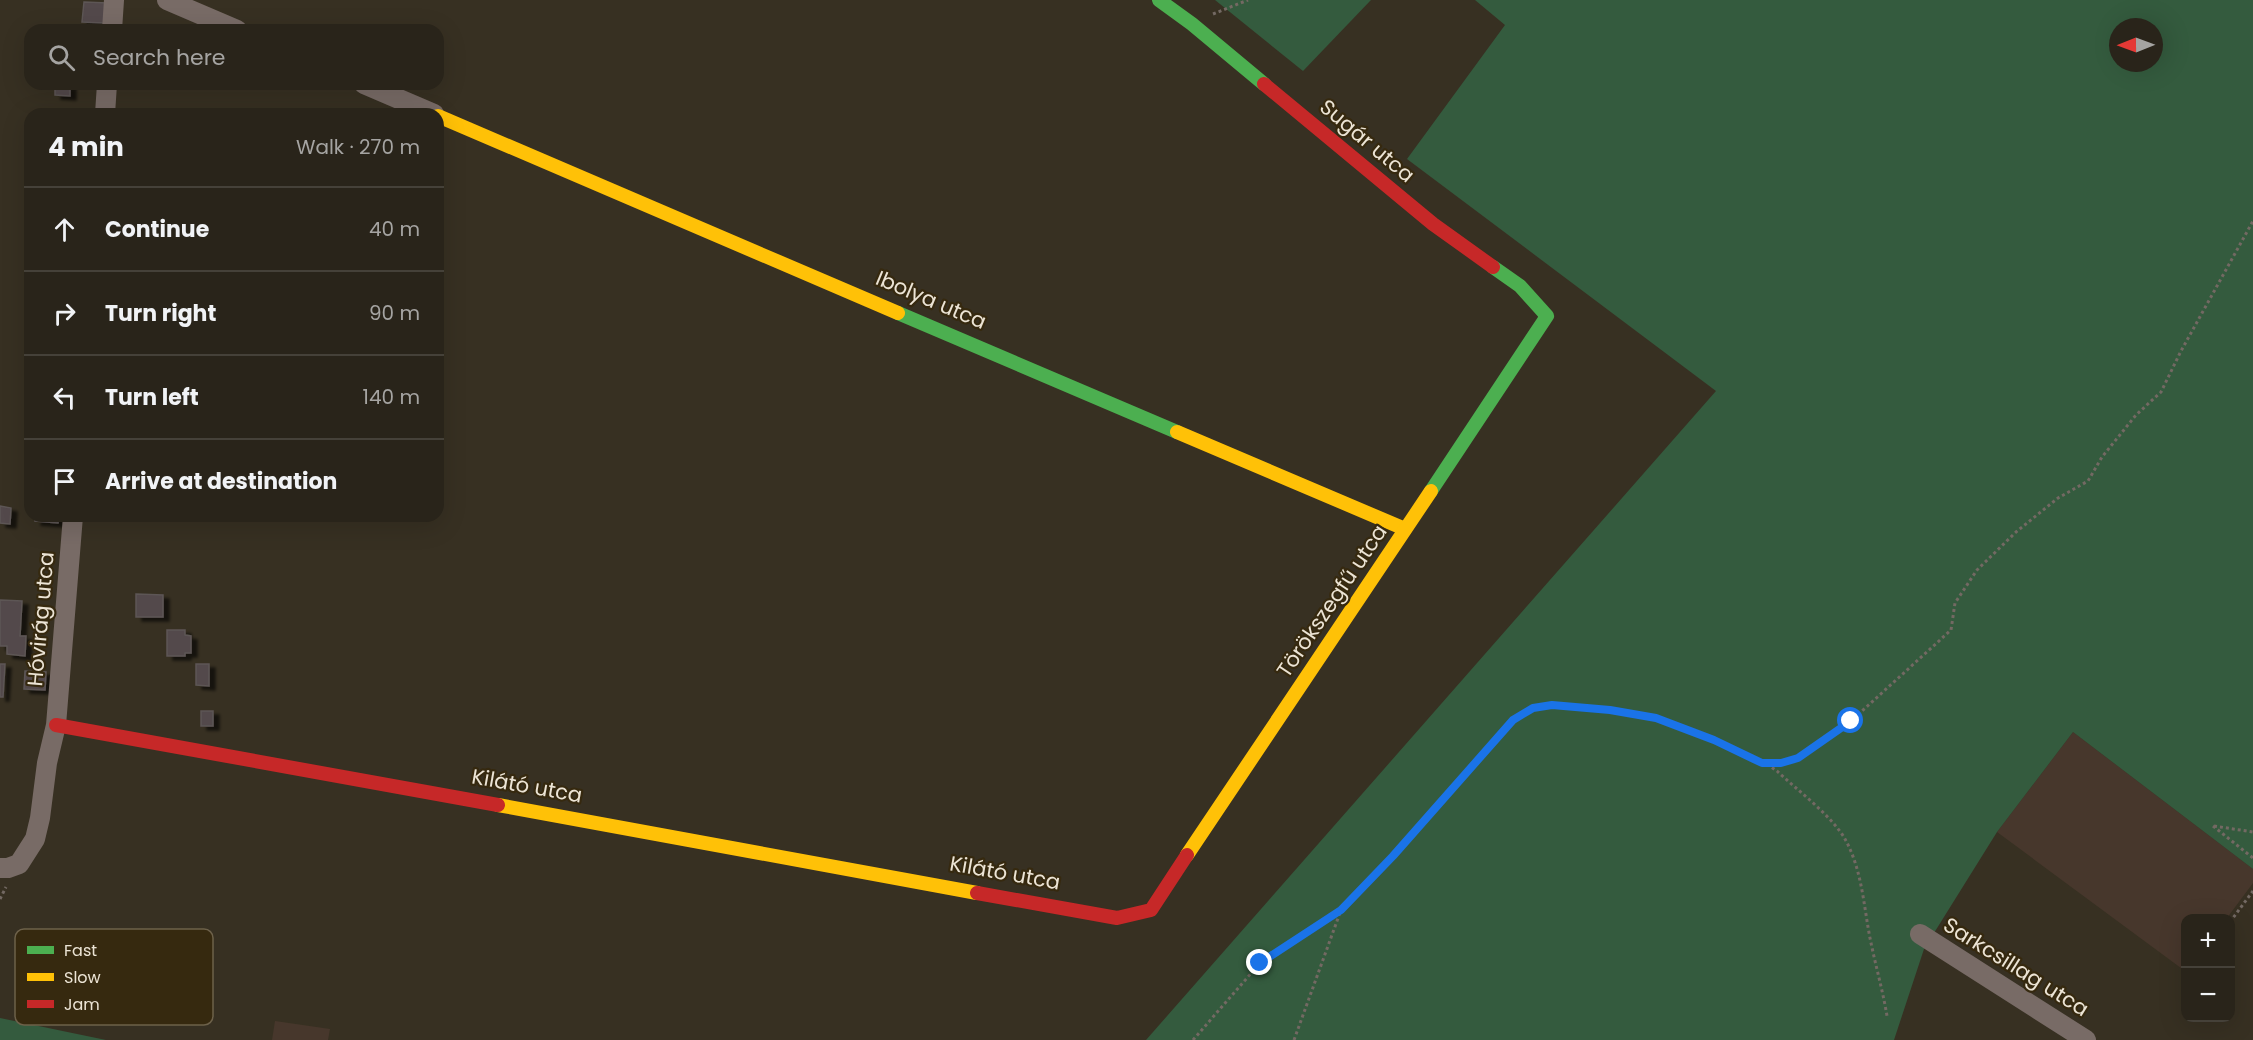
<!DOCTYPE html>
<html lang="en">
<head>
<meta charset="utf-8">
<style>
	:root { --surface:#29241a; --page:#312c23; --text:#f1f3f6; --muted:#a5a4a2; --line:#454139 }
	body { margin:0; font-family:Poppins,sans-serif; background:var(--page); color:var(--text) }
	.controls { position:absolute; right:18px; bottom:18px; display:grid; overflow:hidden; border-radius:12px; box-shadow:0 6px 24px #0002 }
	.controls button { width:54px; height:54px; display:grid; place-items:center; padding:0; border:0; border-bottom:2px solid var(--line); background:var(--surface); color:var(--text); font:30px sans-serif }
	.compass { position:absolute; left:2109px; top:18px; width:54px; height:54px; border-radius:50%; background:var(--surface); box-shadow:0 6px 24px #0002; rotate:269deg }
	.stop { position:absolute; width:18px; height:18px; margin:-14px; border:4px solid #1a73e8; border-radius:50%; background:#fff }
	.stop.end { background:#1a73e8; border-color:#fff; box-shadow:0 2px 6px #0008 }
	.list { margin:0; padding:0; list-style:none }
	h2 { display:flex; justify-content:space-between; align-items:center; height:78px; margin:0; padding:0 24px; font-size:26px }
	h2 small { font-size:20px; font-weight:400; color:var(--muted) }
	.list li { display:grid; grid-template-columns:39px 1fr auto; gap:18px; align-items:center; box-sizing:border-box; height:84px; padding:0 24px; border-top:2px solid var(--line) }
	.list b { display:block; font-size:22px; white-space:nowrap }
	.list em { font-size:20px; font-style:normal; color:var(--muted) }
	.icon { flex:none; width:33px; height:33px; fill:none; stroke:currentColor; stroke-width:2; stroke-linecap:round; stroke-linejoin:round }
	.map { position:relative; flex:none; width:2253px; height:1040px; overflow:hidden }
	.search { position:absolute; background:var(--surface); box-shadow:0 6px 24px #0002; left:24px; top:24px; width:420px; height:66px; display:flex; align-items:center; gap:15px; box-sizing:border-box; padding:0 21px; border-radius:18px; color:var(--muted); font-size:22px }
	.panel { position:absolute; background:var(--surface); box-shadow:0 6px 24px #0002; left:24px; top:108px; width:420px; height:414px; border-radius:18px }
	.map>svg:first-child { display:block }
</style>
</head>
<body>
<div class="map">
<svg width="2253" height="1040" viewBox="0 0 2253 1040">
	<defs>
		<filter id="shadow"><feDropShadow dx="6" dy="4" stdDeviation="1.5" flood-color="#0009"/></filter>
	</defs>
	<rect width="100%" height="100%" fill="#373022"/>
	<g fill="#47372c">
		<path d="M2073,732L2253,869V883L2227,918H2186L2185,971L1997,832Z"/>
		<path d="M275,1021L330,1029L328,1040H272Z"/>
	</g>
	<g fill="#345b3e" fill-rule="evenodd">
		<path d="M1215,0H1371L1303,71Z"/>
		<path d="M1475,0H2253V869L2073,732L1997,832L1924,949L1894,1040H1146L1716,391L1407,159L1505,25ZM2118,27H2154V63H2118Z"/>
		<path d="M0,1018L106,1040H0Z"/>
	</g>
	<g fill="#52484b" stroke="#5d5655" stroke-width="1.5" filter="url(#shadow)">
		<path d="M84,2L107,3L106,23L82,22Z"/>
		<path d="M55,84H70V96L55,95Z"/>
		<path d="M0,506L11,508L10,524L0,523Z"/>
		<path d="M36,516H59L58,523L35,521Z"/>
		<path d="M136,594L163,595V617H136Z"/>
		<path d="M0,600L22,601L20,636H26L25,656L7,654V646H0Z"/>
		<path d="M167,630H185V635L191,636V653H185V656H167Z"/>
		<path d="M0,664H5L3,697H0Z"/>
		<path d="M196,664H209V686L196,685Z"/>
		<path d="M25,671L46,672L45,690L24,689Z"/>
		<rect x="201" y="711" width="12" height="15"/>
	</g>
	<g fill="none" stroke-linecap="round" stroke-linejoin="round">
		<g stroke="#736963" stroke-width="3" stroke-dasharray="3 3" stroke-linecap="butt">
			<path d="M1213,14L1248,0"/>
			<path d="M1767,764L1777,771C1797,790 1832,816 1845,839C1860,866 1863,897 1868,927C1873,957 1882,986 1887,1016"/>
			<path d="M2213,826L2253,858"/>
			<path d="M2214,826L2253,832"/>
			<path d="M0,899L6,887"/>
			<path d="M2230,922L2253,891"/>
			<path d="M1193,1040L1260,963L1341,910"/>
			<path d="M1294,1040L1341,910L1393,856L1513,720L1533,708L1552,705L1610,710L1656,718L1714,740L1762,763H1781L1798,758L1851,721L1951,630L1955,603L1977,570L2016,532L2058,498L2088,481L2102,457L2136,415L2161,392L2181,351L2253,221"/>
		</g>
		<g stroke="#786b66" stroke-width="20">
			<path d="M167,0L237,30"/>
			<path d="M112,30L114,0"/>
			<path d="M364,84L434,114"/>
			<path d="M105,114L107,84"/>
			<path d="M0,868H8L19,864L35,839L40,818L47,763L56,725L73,516"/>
			<path d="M1920,934L2086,1040"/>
		</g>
		<g stroke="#4caf50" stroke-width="14">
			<path d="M1159,0L1192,24L1264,84"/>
			<path d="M898,313L1177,432"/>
			<path d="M1431,491L1547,316L1520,286L1493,267"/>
		</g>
		<g stroke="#ffc107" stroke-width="14">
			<path d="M438,116L898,313"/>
			<path d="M1177,432L1405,529"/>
			<path d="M498,805L977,893"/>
			<path d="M1187,855L1431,491"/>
		</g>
		<g stroke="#c62828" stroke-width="14">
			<path d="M1264,84L1433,224L1493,267"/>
			<path d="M56,725L498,805"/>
			<path d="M977,893L1117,918L1151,910L1187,855"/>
		</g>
	</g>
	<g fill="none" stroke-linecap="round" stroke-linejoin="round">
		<path stroke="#1a73e8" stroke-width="8" d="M1260,963L1341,910L1393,856L1513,720L1533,708L1552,705L1610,710L1656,718L1714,740L1762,763H1781L1798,758L1851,721"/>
	</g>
	<g text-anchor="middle" stroke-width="4.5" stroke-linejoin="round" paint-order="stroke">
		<g font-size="21" fill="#ece4d5" stroke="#36290f">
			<text transform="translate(1367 141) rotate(40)" y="7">Sugár utca</text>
			<text transform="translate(931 300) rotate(23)" y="7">Ibolya utca</text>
			<text transform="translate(1332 601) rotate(-56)" y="7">Törökszegfű utca</text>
			<text transform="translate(41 619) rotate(-85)" y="7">Hóvirág utca</text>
			<text transform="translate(527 786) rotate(10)" y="7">Kilátó utca</text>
			<text transform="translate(1005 873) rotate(10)" y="7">Kilátó utca</text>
			<text transform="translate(2016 967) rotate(32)" y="7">Sarkcsillag utca</text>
		</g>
	</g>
	<rect x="15" y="929" width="198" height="96" rx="9" fill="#36290f" stroke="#6d614a" stroke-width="1.5"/>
	<rect x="27" y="946" width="27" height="8" fill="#4caf50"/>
	<rect x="27" y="973" width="27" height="8" fill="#ffc107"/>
	<rect x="27" y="1000" width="27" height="8" fill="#c62828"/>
	<g font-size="16" fill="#ece4d5">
		<text x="64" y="956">Fast</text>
		<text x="64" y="983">Slow</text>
		<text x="64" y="1010">Jam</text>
	</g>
</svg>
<div class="controls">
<button>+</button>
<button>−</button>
</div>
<svg class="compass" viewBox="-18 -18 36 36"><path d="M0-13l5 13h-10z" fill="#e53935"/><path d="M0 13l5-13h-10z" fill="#a5a4a2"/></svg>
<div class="stop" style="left:1851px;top:721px"></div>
<div class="stop end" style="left:1260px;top:963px"></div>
<div class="search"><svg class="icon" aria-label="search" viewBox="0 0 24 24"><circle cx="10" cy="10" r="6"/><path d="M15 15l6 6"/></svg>Search here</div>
<section class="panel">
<h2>4 min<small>Walk · 270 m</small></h2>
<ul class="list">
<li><svg class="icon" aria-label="ahead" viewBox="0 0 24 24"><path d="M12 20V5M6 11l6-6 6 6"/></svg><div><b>Continue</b></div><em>40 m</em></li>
<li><svg class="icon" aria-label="right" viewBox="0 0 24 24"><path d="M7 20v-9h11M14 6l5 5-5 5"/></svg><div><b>Turn right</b></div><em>90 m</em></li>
<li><svg class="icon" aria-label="left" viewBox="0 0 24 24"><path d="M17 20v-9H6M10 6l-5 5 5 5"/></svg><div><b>Turn left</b></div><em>140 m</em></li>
<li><svg class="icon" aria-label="arrive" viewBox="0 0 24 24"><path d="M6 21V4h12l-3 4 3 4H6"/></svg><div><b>Arrive at destination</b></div></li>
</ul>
</section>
</div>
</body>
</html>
